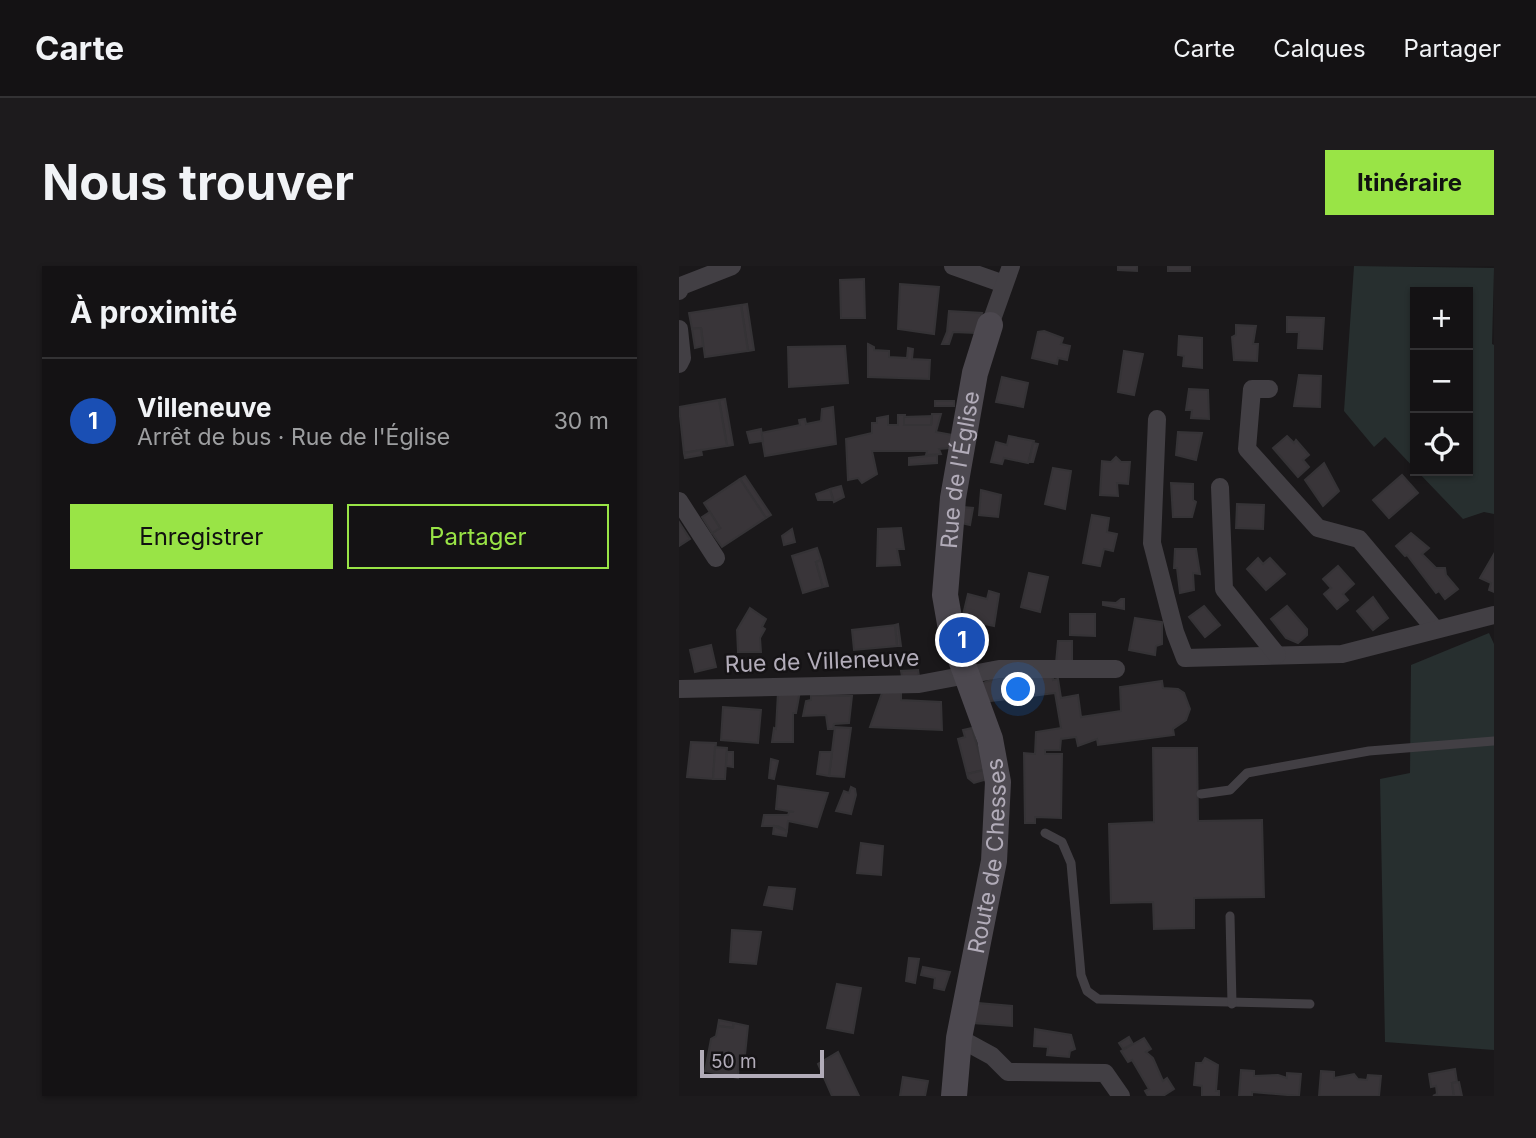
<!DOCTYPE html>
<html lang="fr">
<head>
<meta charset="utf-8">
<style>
	:root { --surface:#141214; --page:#1d1b1d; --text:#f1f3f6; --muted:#9d9ea0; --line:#333234; --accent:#99e446 }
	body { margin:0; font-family:Inter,sans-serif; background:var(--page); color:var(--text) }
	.controls { position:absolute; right:21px; top:21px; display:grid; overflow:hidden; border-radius:0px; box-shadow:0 2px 5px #0004 }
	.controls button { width:63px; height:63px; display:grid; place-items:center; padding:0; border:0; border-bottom:2px solid var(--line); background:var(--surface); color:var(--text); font:35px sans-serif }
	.scale { position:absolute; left:21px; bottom:18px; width:124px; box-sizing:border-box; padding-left:7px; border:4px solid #b2acb9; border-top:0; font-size:19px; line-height:24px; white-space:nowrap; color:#b2acb9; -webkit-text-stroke:5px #151315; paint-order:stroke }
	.you { position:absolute; left:340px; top:424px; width:24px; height:24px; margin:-18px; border:5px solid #fff; border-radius:50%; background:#1a73e8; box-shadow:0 0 0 10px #1a73e833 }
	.badge { display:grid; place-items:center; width:46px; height:46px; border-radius:50%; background:var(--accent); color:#fff; font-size:23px; font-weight:700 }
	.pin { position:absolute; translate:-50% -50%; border:4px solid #fff; box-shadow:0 2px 7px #0006 }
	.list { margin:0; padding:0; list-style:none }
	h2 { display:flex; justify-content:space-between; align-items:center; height:91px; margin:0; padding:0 28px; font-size:30px }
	h2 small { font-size:23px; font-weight:400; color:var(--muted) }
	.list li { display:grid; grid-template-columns:46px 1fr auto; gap:21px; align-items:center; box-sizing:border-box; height:126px; padding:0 28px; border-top:2px solid var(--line) }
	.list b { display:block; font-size:26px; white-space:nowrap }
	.list p { margin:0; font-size:23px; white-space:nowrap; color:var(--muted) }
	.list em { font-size:23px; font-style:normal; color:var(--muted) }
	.actions { display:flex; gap:14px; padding:21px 28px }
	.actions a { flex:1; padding:16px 0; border:2px solid var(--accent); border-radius:0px; text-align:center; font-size:24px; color:var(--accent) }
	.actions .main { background:var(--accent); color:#111 }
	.icon { flex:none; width:38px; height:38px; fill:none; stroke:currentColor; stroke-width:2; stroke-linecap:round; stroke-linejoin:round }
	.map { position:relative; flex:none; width:815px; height:830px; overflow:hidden; border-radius:0px }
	header { display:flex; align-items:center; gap:42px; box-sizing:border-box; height:98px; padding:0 35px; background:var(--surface); border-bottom:2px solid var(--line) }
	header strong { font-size:33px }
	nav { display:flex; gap:38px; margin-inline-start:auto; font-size:24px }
	.intro { display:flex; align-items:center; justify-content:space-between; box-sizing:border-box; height:168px; padding:0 42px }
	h1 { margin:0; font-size:49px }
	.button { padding:18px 32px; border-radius:0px; background:var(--accent); color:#111; font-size:24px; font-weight:700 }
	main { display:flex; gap:42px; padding:0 42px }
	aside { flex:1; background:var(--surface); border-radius:0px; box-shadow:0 2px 5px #0004 }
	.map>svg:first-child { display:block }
</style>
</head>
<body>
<header>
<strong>Carte</strong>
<nav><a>Carte</a><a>Calques</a><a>Partager</a></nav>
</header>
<div class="intro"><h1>Nous trouver</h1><a class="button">Itinéraire</a></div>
<main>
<aside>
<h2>À proximité<small></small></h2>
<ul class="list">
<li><span class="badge" style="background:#1a4fb4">1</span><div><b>Villeneuve</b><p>Arrêt de bus · Rue de l'Église</p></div><em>30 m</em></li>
</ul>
<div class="actions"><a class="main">Enregistrer</a><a>Partager</a></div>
</aside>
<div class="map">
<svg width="815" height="830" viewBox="0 0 815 830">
	<rect width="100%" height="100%" fill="#1a181a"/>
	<g fill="#272f2f">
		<path d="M675,0L815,2L813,78L815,79V248L805,246L784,253L738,205H789V26H736V203L706,171L695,181L665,145Z"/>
		<path d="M810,367L815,378V784L706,776L701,513L731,507L732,399Z"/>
	</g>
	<g fill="#393539" stroke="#353336" stroke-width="2">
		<path d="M439,0H458V5L439,4Z"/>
		<rect x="489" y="0" width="22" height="5"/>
		<path d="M185,13L186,52H162L161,14Z"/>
		<path d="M221,18L260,21L255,68L219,63Z"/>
		<path d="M68,38L75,84L69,85L62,39Z"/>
		<path d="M62,39L69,85L26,91L22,62L13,63L10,47Z"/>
		<path d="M270,45L303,47L297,67L274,66L270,78H263L268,66Z"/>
		<path d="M608,51L645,52L643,83L619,82L620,66H608Z"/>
		<path d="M557,59L577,60L574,78H579L578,95L555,94L553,71L557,69Z"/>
		<path d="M22,62L24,80L16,82L13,63Z"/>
		<path d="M365,65L384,72L382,78L391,80L388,94L379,92L378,98L353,92L359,66Z"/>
		<path d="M500,70L523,72V102L504,100L505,90L499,89Z"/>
		<path d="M189,78L195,81V84L210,85V91L228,92L229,82L234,83L233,93L251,94L250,113L189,111Z"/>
		<path d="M166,80L169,117L110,121L109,81Z"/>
		<path d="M445,85L464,88L455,129L439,126Z"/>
		<path d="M620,109L642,110L641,141L615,140Z"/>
		<path d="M323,111L349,117L344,141L317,136Z"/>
		<path d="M510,123L529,124L530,153L512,152L513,144H507Z"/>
		<path d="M46,133L54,179L48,180L40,134Z"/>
		<path d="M40,134L48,180L5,187L0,141Z"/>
		<rect x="256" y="135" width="19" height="5"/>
		<path d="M154,141L157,178L86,190L82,167L121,159L120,154L126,153L127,158L142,155L143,143Z"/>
		<path d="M253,148H262L257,166L274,169L271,182L260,183L262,188L247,189L248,185H193L198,208L183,217L179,212L169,214L167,173L193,167V157H198V152L209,150V159H219V149H226L225,159H252Z"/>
		<path d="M253,150L252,159H225V151Z"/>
		<path d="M82,163L84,175L71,177L68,166Z"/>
		<path d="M499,166L523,167L517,194L497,189Z"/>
		<path d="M330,170L355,175L349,197L325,192L323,198L312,196L317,176L328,179Z"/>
		<path d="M608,170L615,177L617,174L630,189L624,194L630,201L619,211L594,182Z"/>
		<path d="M354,177L359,178L354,196H350Z"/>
		<path d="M22,184L23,189L6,192L5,187Z"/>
		<path d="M258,189V197L230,199V192Z"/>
		<path d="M437,191L442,196H451L449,218L438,217L439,230L421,229L423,195L432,196Z"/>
		<path d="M645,197L660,225L644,240L626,214Z"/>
		<path d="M374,202L392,205L386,243L366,238Z"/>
		<path d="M723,209L739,227L710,252L694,234Z"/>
		<path d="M66,210L92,249L87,252L61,213Z"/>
		<path d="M61,213L87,252L43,281L33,267L41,262L25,237Z"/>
		<path d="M492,217L514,218V234L517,236L513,251H494Z"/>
		<path d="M162,220L165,231L155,236L151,223Z"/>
		<path d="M151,223L154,234H139L137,228Z"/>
		<path d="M302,224L322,229L319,251L300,249Z"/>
		<path d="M558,238L585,239L584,263L557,262Z"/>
		<path d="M284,241L294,242L291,259L282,257Z"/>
		<path d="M31,246L41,262L33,267L23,251Z"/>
		<path d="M413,249L430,252L428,266L438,268L434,285L425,283L421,300L404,297Z"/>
		<path d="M0,256L11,273L0,280Z"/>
		<path d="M222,262L225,283H218L221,299L198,300L199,263Z"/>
		<path d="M113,263L116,276L105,279L103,270Z"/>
		<path d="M732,267L750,282L743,288L757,302H766L767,309L779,323L766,333L760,325L757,327L728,289L726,290L717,280Z"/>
		<path d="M138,282L142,294L137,296L144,321L124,327L113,290Z"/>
		<path d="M496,283H517L521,308L514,307L515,324L501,327L498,302H495Z"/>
		<path d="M815,288V326L810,324L812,317L801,312Z"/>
		<path d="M579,292L584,298L591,292L606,308L587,324L568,303Z"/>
		<path d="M142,294L149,320L144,321L137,296Z"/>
		<path d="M659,300L675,318L664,328L669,334L658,343L645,328L652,322L644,313Z"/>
		<path d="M350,307L369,311L361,346L342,341Z"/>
		<path d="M310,325L320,328L315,360L283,353L289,328L308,333Z"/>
		<path d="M694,331L709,352L694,364L678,345Z"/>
		<path d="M442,333H445V343L424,339V336L437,337Z"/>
		<path d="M525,340L541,359L526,371L510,351Z"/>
		<path d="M608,340L628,363V369L619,377L607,372L592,353Z"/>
		<path d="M71,342L87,353L83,361L86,363L81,372L82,386H59L58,364Z"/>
		<path d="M391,348H416V370L391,369Z"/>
		<path d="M456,352L483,356V378L477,380L476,389L450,384Z"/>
		<path d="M219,358L222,380H218L216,359Z"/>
		<path d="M216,359L218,380L175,384L173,364Z"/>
		<path d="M379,375H393V396L377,397Z"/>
		<path d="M32,379L37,401L16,406L11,384Z"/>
		<path d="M239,404L240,410L223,411L222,405Z"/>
		<path d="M373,407L374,414L379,413L382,432L399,429L402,451L442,445L441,421L483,415L484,422L499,423L505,427L511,443L507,454L494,463L495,469L419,479L418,473L399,480L397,471L382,473L381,484H366V488H383L382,552L356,551V557H346L345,487L356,488L357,466L382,462L376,427L304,436L298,419L318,412Z"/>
		<path d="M121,425L117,447H114V476H93L95,462L97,463L99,426Z"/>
		<path d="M222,426V434L262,436L263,464L191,461L203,427Z"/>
		<path d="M132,429L173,430L170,457L155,458L154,463H149L147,449L124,450L127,435L132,434Z"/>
		<path d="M44,441L82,444L79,477L42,474Z"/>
		<path d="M156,461L172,462L165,511L150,510Z"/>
		<path d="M293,462L305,504L288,508L279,473L286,471L284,464Z"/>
		<path d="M12,476L37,477L34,513L8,511Z"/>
		<path d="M36,481L48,482L46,513H34Z"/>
		<path d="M474,482H518L519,555L583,554L585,631L515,632V662L475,663L474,636L432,637L430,558L475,556Z"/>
		<path d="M48,486H54V501L47,500Z"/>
		<path d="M141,486H153L150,510L138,508Z"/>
		<path d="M92,493L99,495L95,513L90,512Z"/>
		<path d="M305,504V514L295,517L289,512L288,508Z"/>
		<path d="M99,520L149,527L138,561L109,555L108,565L99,560H83L85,549H109L110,546H115L97,543Z"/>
		<path d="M172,521L176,523L177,529L172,548L157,545L165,525L170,527Z"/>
		<path d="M95,560L108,565L107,570L94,568Z"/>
		<path d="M182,577L204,580L202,609L178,607Z"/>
		<path d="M90,621L116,623L113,643L85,639Z"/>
		<path d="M53,664L82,666L77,698L51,696Z"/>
		<path d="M230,692L240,693L236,717L227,715Z"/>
		<path d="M244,701L271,706L265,724L255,722L256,712L242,709Z"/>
		<path d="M158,718L182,722L174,767L148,762Z"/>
		<path d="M299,737L333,740V760L294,757Z"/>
		<path d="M40,754L55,757L54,762L39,760Z"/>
		<path d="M55,757L69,760L66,789L60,791L59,812L26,805L32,773L37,770L39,760L54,762Z"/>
		<path d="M356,763L392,769L396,783L391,785L390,791L368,789L369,781L355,780Z"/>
		<path d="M450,771L454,778L444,783L440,777Z"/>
		<path d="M465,772L472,783L467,786L474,792L484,815L488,812L495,823L484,830H469L466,825L470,823L453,794L449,796L442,785Z"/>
		<path d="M159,786L180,830H153L139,798Z"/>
		<path d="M526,792L539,799L537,825H540V830H523V820L515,819L517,797H523Z"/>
		<path d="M776,803L778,816L773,817L775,830H754L758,828L757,820L752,821L750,808Z"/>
		<path d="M562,804L575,805V810L599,809L608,812V807L622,808L620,830L573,826V830H560Z"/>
		<path d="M642,805L655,806V812L675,808L679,813L688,814L689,809L702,810L700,830H640Z"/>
		<path d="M224,811L249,815L246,830H221Z"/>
		<path d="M780,816L783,830H775L773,817Z"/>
	</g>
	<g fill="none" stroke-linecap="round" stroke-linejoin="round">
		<g stroke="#423f44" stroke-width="9">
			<path d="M522,528L551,524L568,507L690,485L815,475"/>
			<path d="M366,567L383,576L392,597L402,709L408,725L419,733L631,738"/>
			<path d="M551,650L553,738"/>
		</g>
		<g stroke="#423f44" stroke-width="18">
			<path d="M274,0L325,18"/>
			<path d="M0,25L2,20L53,0"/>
			<path d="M311,59L332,0"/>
			<path d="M0,63L3,92L0,98"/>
			<path d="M590,123H573L568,183L639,262L680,273L755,362"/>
			<path d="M478,153L473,277L496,366L506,392L663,388L815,349"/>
			<path d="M541,221L545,323L598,389"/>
			<path d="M0,235L37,292"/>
			<path d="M0,423L240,418L320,403H437"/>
			<path d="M280,772L313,790L329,806L426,807L442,830"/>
		</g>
		<path stroke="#4c484f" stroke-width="26" id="s1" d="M275,830L280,772L315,595L319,516L311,473L273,369L266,329L274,232L296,107L311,59"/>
	</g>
	<g text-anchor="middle" stroke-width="5" stroke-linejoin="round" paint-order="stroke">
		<g font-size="23" fill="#b2acb9" stroke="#151315">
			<text dy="8" stroke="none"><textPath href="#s1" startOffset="639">Rue de l'Église</textPath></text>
			<text transform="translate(143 395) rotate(-2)" y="8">Rue de Villeneuve</text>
			<text dy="8" stroke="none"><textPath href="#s1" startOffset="243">Route de Chesses</textPath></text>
		</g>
	</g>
</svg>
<div class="controls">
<button>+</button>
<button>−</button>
<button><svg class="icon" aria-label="locate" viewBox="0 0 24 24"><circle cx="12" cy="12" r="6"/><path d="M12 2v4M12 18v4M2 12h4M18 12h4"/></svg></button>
</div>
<div class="scale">50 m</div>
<div class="you"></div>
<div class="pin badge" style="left:283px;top:374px;background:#1a4fb4">1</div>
</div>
</main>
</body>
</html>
